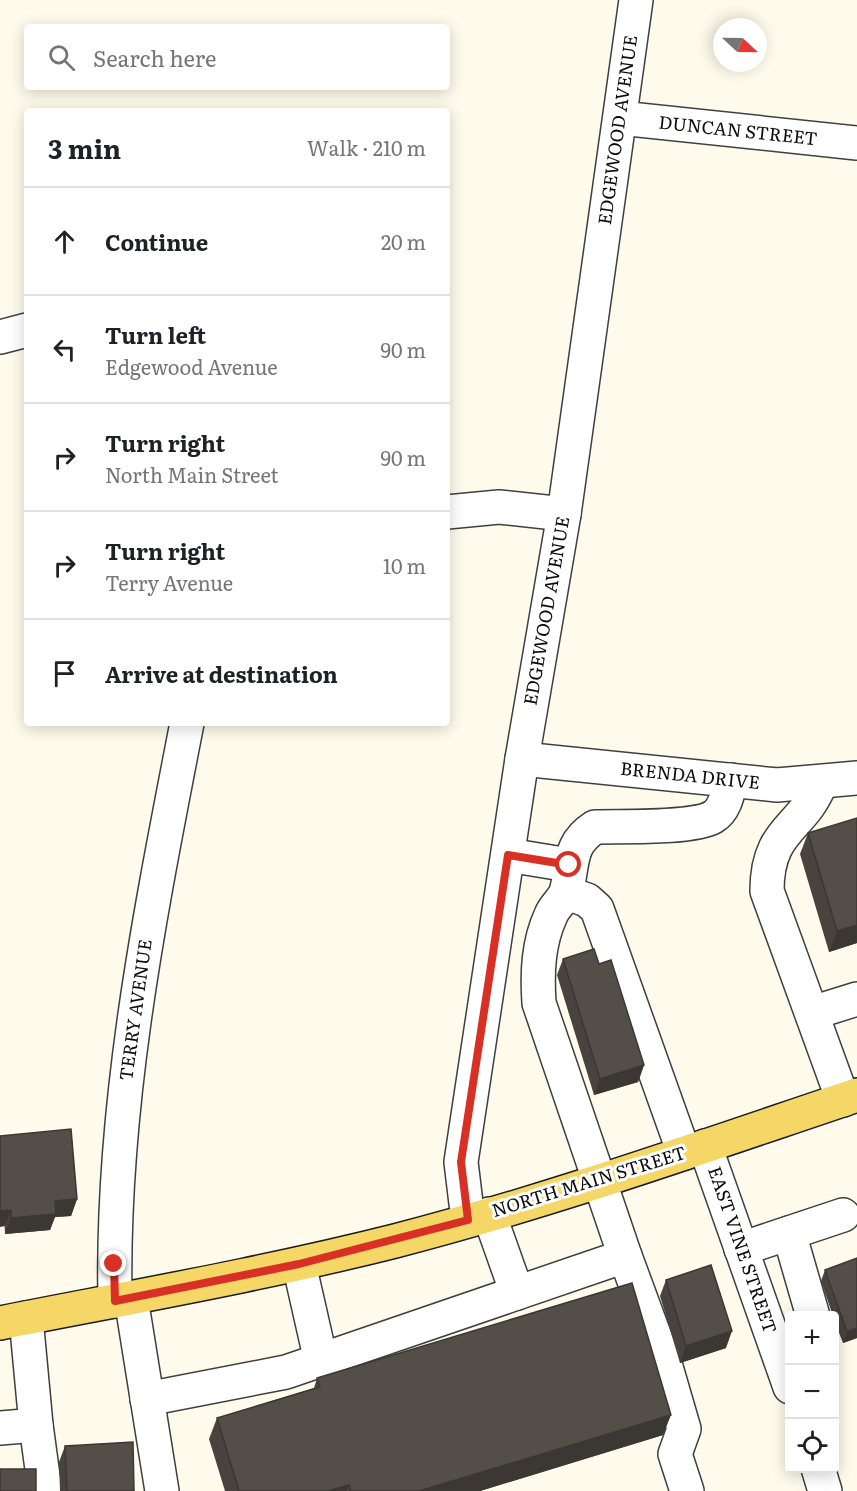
<!DOCTYPE html>
<html lang="en">
<head>
<meta charset="utf-8">
<style>
	:root { --surface:#fff; --page:#f2f2f2; --text:#202124; --muted:#757577; --line:#e0e0e0 }
	body { margin:0; font-family:Literata,serif; background:var(--page); color:var(--text) }
	.controls { position:absolute; right:18px; bottom:18px; display:grid; overflow:hidden; border-radius:6px; box-shadow:0 3px 15px #0003 }
	.controls button { width:54px; height:54px; display:grid; place-items:center; padding:0; border:0; border-bottom:2px solid var(--line); background:var(--surface); color:var(--text); font:30px sans-serif }
	.compass { position:absolute; left:713px; top:18px; width:54px; height:54px; border-radius:50%; background:var(--surface); box-shadow:0 3px 15px #0003; rotate:112deg }
	.stop { position:absolute; width:18px; height:18px; margin:-14px; border:4px solid #d93025; border-radius:50%; background:#fff }
	.stop.end { background:#d93025; border-color:#fff; box-shadow:0 2px 6px #0008 }
	.list { margin:0; padding:0; list-style:none }
	h2 { display:flex; justify-content:space-between; align-items:center; height:78px; margin:0; padding:0 24px; font-size:26px }
	h2 small { font-size:20px; font-weight:400; color:var(--muted) }
	.list li { display:grid; grid-template-columns:39px 1fr auto; gap:18px; align-items:center; box-sizing:border-box; height:108px; padding:0 24px; border-top:2px solid var(--line) }
	.list b { display:block; font-size:22px; white-space:nowrap }
	.list p { margin:0; font-size:20px; white-space:nowrap; color:var(--muted) }
	.list em { font-size:20px; font-style:normal; color:var(--muted) }
	.icon { flex:none; width:33px; height:33px; fill:none; stroke:currentColor; stroke-width:2; stroke-linecap:round; stroke-linejoin:round }
	.map { position:relative; flex:none; width:857px; height:1491px; overflow:hidden }
	.search { position:absolute; background:var(--surface); box-shadow:0 3px 15px #0003; left:24px; top:24px; width:426px; height:66px; display:flex; align-items:center; gap:15px; box-sizing:border-box; padding:0 21px; border-radius:6px; color:var(--muted); font-size:22px }
	.panel { position:absolute; background:var(--surface); box-shadow:0 3px 15px #0003; left:24px; top:108px; width:426px; height:618px; border-radius:6px }
	.map>svg:first-child { display:block }
</style>
</head>
<body>
<div class="map">
<svg width="857" height="1491" viewBox="0 0 857 1491">
	<rect width="100%" height="100%" fill="#fefbec"/>
	<g fill="none" stroke-linecap="round" stroke-linejoin="round">
		<g stroke="#3f3f3f" stroke-width="36">
			<g id="minor">
				<path d="M620,118L857,143"/>
				<path d="M0,337L27,330"/>
				<path d="M447,512L499,507L564,514"/>
				<path d="M522,759L777,785L857,778"/>
				<path d="M821,782C803,830 767,827 767,891L843,1100"/>
				<path d="M508,855L569,865"/>
				<path d="M566,893L587,900L597,909L684,1153"/>
				<path d="M812,1013L857,999"/>
				<path d="M705,1146L790,1387"/>
				<path d="M489,1214L517,1293"/>
				<path d="M468,1220L461,1162L522,759L564,514L636,0"/>
				<path d="M789,1233L813,1316"/>
				<path d="M741,1249L843,1215"/>
				<path d="M625,1256L666,1367L684,1429L675,1454L687,1491"/>
				<path d="M299,1264L321,1361"/>
				<path d="M131,1298L162,1491"/>
				<path d="M115,1301C111,1105 150,914 187,723"/>
				<path d="M26,1318L36,1425L45,1491"/>
				<path d="M147,1399L286,1372L625,1256L539,1003C537,973 538,943 551,915C554,907 563,900 566,892C574,865 567,845 595,827C621,826 692,829 713,817C725,810 728,793 731,780"/>
				<path d="M0,1428L36,1425"/>
				<path d="M818,1468L825,1491"/>
			</g>
		</g>
		<g stroke="#1d1d1d" stroke-width="36">
			<path id="major" d="M0,1323C132,1297 264,1274 395,1241C550,1201 705,1146 857,1095"/>
		</g>
		<use href="#minor" stroke="#fff" stroke-width="33"/>
		<use href="#major" stroke="#f4d766" stroke-width="33"/>
	</g>
	<g fill="#48433f">
		<path d="M808,833L857,943L829,952L800,854Z"/>
		<path d="M563,959L599,964L644,1065L638,1082L594,1095L557,975Z"/>
		<path d="M0,1136L77,1199L71,1216L55,1217L50,1230L5,1234Z"/>
		<path d="M825,1270L857,1338L843,1343L834,1320V1316H833L821,1281Z"/>
		<path d="M666,1280L726,1348L680,1363L660,1296Z"/>
		<path d="M317,1378L663,1435L480,1491H225L209,1439L217,1418L314,1388Z"/>
		<path d="M65,1446L134,1491H60L59,1462Z"/>
	</g>
	<g fill="#3b3733">
		<path d="M857,925V943L829,952L837,931Z"/>
		<path d="M644,1065L638,1082L594,1095L600,1079Z"/>
		<path d="M77,1199L71,1216L55,1217L50,1230L5,1234L11,1218L55,1201Z"/>
		<path d="M11,1210L5,1226L0,1227V1211Z"/>
		<path d="M857,1328V1338L843,1343L847,1332Z"/>
		<path d="M732,1331L726,1348L680,1363L686,1346Z"/>
		<path d="M671,1415L663,1435L480,1491H419Z"/>
		<path d="M349,1485L346,1491H328Z"/>
	</g>
	<g fill="#544e49" stroke="#3b3733" stroke-width="1.5">
		<path d="M857,818V925L837,931L808,833Z"/>
		<path d="M594,949L599,964L611,960L644,1065L600,1079L563,959Z"/>
		<path d="M71,1129L77,1199L55,1201L56,1214L11,1218V1210L0,1211V1136Z"/>
		<path d="M857,1258V1328L847,1332L825,1270Z"/>
		<path d="M711,1265L732,1331L686,1346L666,1280Z"/>
		<path d="M632,1283L671,1415L419,1491H351L349,1485L328,1491H239L217,1418L320,1387L317,1378Z"/>
		<path d="M133,1442L134,1491H67L65,1446Z"/>
		<rect x="0" y="1469" width="36" height="22"/>
	</g>
	<g fill="none" stroke-linecap="round" stroke-linejoin="round">
		<path stroke="#d93025" stroke-width="8" d="M114,1264L115,1301L299,1264L468,1220L461,1162L508,855L569,865"/>
	</g>
	<g text-anchor="middle" stroke-width="6" stroke-linejoin="round" paint-order="stroke">
		<g font-size="18" fill="#0c0c0c" stroke="#fff">
			<text transform="translate(618 130) rotate(-82)" y="6">EDGEWOOD AVENUE</text>
			<text transform="translate(738 131) rotate(6)" y="6">DUNCAN STREET</text>
			<text transform="translate(547 611) rotate(-80)" y="6">EDGEWOOD AVENUE</text>
			<text transform="translate(690 776) rotate(6)" y="6">BRENDA DRIVE</text>
			<text transform="translate(136 1010) rotate(-82)" y="6">TERRY AVENUE</text>
			<text transform="translate(589 1182) rotate(-17)" y="6">NORTH MAIN STREET</text>
			<text transform="translate(742 1250) rotate(71)" y="6">EAST VINE STREET</text>
		</g>
	</g>
</svg>
<div class="controls">
<button>+</button>
<button>−</button>
<button><svg class="icon" aria-label="locate" viewBox="0 0 24 24"><circle cx="12" cy="12" r="6"/><path d="M12 2v4M12 18v4M2 12h4M18 12h4"/></svg></button>
</div>
<svg class="compass" viewBox="-18 -18 36 36"><path d="M0-13l5 13h-10z" fill="#e53935"/><path d="M0 13l5-13h-10z" fill="#757577"/></svg>
<div class="stop" style="left:569px;top:865px"></div>
<div class="stop end" style="left:114px;top:1264px"></div>
<div class="search"><svg class="icon" aria-label="search" viewBox="0 0 24 24"><circle cx="10" cy="10" r="6"/><path d="M15 15l6 6"/></svg>Search here</div>
<section class="panel">
<h2>3 min<small>Walk · 210 m</small></h2>
<ul class="list">
<li><svg class="icon" aria-label="ahead" viewBox="0 0 24 24"><path d="M12 20V5M6 11l6-6 6 6"/></svg><div><b>Continue</b></div><em>20 m</em></li>
<li><svg class="icon" aria-label="left" viewBox="0 0 24 24"><path d="M17 20v-9H6M10 6l-5 5 5 5"/></svg><div><b>Turn left</b><p>Edgewood Avenue</p></div><em>90 m</em></li>
<li><svg class="icon" aria-label="right" viewBox="0 0 24 24"><path d="M7 20v-9h11M14 6l5 5-5 5"/></svg><div><b>Turn right</b><p>North Main Street</p></div><em>90 m</em></li>
<li><svg class="icon" aria-label="right" viewBox="0 0 24 24"><path d="M7 20v-9h11M14 6l5 5-5 5"/></svg><div><b>Turn right</b><p>Terry Avenue</p></div><em>10 m</em></li>
<li><svg class="icon" aria-label="arrive" viewBox="0 0 24 24"><path d="M6 21V4h12l-3 4 3 4H6"/></svg><div><b>Arrive at destination</b></div></li>
</ul>
</section>
</div>
</body>
</html>
